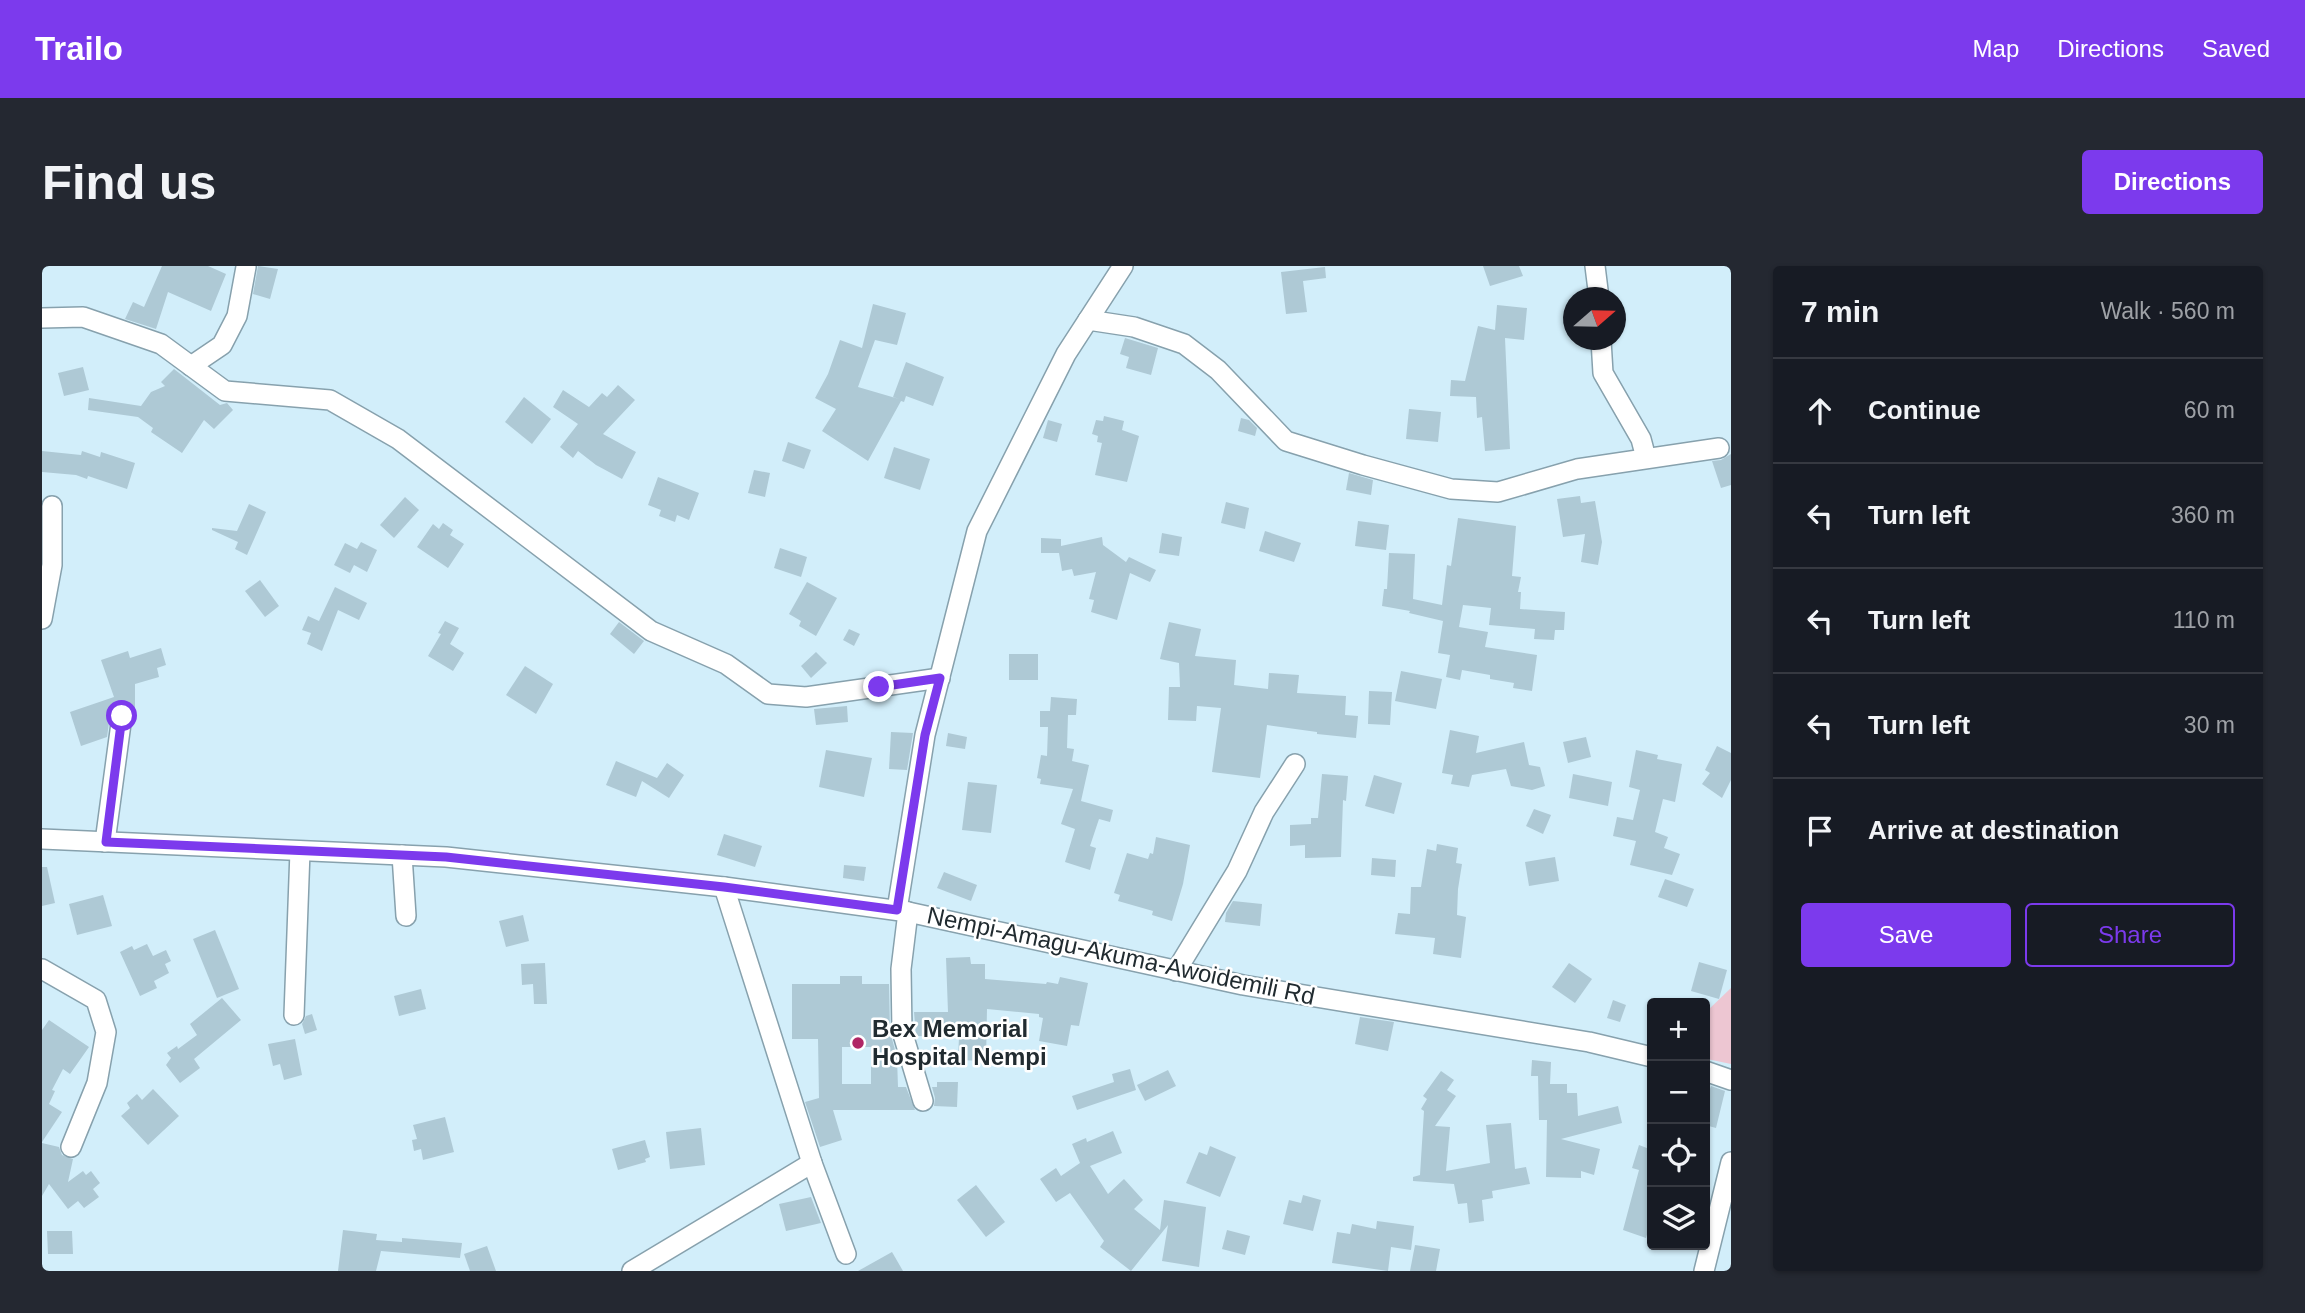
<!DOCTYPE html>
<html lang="en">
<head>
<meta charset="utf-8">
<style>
	:root { --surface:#171b24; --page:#242831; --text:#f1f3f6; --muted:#9ea1a6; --line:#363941; --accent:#7c3aed }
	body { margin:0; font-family:Arial,sans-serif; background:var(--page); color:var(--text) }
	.controls { position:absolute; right:21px; bottom:21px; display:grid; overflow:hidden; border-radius:7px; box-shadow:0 2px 5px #0004 }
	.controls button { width:63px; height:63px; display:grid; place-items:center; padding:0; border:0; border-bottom:2px solid var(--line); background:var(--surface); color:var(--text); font:35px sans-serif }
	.compass { position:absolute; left:1521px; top:21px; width:63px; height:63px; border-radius:50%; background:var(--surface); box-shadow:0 2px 5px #0004; rotate:70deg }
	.stop { position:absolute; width:21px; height:21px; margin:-16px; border:5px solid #7c3aed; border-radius:50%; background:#fff }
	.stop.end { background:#7c3aed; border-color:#fff; box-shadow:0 2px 7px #0008 }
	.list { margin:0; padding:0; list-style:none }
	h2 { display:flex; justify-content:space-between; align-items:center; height:91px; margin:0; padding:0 28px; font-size:30px }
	h2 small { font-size:23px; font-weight:400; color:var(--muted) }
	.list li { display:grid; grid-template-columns:46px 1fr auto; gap:21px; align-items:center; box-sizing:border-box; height:105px; padding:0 28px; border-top:2px solid var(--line) }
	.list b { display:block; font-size:26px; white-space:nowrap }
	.list em { font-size:23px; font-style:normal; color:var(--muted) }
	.actions { display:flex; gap:14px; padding:21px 28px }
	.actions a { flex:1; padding:16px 0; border:2px solid var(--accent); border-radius:7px; text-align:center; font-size:24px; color:var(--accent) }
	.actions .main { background:var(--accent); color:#fff }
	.icon { flex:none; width:38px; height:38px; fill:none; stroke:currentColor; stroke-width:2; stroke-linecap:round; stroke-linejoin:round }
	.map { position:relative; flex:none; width:1689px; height:1005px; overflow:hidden; border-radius:7px }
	header { display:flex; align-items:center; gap:42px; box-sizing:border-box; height:98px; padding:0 35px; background:var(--accent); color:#fff }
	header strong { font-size:33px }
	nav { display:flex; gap:38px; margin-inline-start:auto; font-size:24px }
	.intro { display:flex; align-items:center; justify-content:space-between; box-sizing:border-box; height:168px; padding:0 42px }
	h1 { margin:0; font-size:49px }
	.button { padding:18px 32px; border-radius:7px; background:var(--accent); color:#fff; font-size:24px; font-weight:700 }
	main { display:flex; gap:42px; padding:0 42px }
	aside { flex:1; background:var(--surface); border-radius:7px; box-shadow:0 2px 5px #0004 }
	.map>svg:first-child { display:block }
</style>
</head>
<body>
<header>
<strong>Trailo</strong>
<nav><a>Map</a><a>Directions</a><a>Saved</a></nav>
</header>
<div class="intro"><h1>Find us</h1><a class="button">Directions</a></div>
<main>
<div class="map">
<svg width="1689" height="1005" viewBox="0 0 1689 1005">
	<rect width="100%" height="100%" fill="#d2eefa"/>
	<path fill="#edc6d2" d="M1689,722V798L1665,793L1663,747Z"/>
	<g fill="#aec9d5" fill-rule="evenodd">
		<path d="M120,0H166L184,8L169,45L126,26L114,63L83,53L91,36L102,41Z"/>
		<path d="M216,0L236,3L228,33L211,28Z"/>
		<path d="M1441,0H1477L1481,10L1448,20Z"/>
		<path d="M1283,1L1284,12L1261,15L1265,46L1244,48L1239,6Z"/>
		<path d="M831,38L864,47L855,79L833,74L816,121L857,133L851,131L864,96L902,111L891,140L864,130L862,136L859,135L826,195L780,165L794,143L773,132L786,108L798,74L820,82Z"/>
		<path d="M1455,39L1485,42L1482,74L1463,72L1468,183L1443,185L1440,151L1435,152L1434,131L1408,130L1409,114L1423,115L1436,60L1453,64Z"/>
		<path d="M1083,72L1116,82L1109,109L1084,102L1087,91L1078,88Z"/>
		<path d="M41,101L47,124L22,130L16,107Z"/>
		<path d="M132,103L178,139L185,137L191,144L172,163L162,154L140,187L109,166L111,162L96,151L46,144L47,132L99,140L109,126L123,120L119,116Z"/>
		<path d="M576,119L593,134L561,168L594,186L580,213L554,199L536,185L531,192L518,181L536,158L511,141L521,124L547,141L560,127L565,131Z"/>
		<path d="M482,131L509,153L490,178L463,156Z"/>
		<path d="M1367,143L1399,146L1396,176L1364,173Z"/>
		<path d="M1062,150L1082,155L1080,164L1097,170L1085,216L1053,209L1060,177L1055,176L1056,170L1050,168L1054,154L1061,155Z"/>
		<path d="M1199,152L1207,154L1215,162L1213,170L1196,165Z"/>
		<path d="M1006,154L1020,158L1015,176L1001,172Z"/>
		<path d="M746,176L769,184L762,203L740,195Z"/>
		<path d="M852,181L888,193L878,224L842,212Z"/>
		<path d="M0,185L39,189L40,185L58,191L59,186L93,197L85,223L46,210L45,213L34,209L0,206Z"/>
		<path d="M1689,188V219L1679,222L1670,195L1679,194Z"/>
		<path d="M712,204L728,207L723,231L706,227Z"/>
		<path d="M1307,207L1331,214L1329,229L1304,224Z"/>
		<path d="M616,211L657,227L647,254L635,249L633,256L617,250L619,244L606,239Z"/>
		<path d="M1538,230L1539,237L1553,235L1560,276L1556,299L1539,296L1543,268L1521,271L1515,233Z"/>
		<path d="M363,231L377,244L352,272L338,259Z"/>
		<path d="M1184,236L1207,242L1203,263L1179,257Z"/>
		<path d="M207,238L224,246L205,289L193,283L196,276L170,264V262L195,265Z"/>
		<path d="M1416,252L1474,260L1470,310L1479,311L1476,326H1479L1478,343L1523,346L1522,364H1513L1512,374L1492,373L1493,363L1447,359L1449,342L1421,339L1417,361L1446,366L1443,381L1495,389L1490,425L1471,422L1472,417L1448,413V409L1420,404L1418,414L1404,411L1408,389L1396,387L1401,355L1367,347L1368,345L1340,340L1342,323H1345L1347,287L1373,288L1371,333L1400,339L1405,299L1409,300Z"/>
		<path d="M1316,255L1347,259L1344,284L1313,280Z"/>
		<path d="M401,257L411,264L408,269L422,278L406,302L375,281L391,258L397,263Z"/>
		<path d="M1223,265L1259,277L1252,296L1217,285Z"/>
		<path d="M1120,267L1140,271L1137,290L1117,287Z"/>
		<path d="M1060,271L1061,279L1084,296L1087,291L1114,304L1108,316L1088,307L1075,354L1049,346L1052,334L1047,333L1054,306L1032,310L1030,303L1020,305L1017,287H999V272L1019,273V280Z"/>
		<path d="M319,276L335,284L325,306L312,299L308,307L292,299L303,277L315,283Z"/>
		<path d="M738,282L765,291L759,311L732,302Z"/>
		<path d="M218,314L237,340L223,351L203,325Z"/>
		<path d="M765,316L795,332L774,370L757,360L759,355L747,348Z"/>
		<path d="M293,321L325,337L317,354L296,344L280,385L265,378L269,367L260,364L266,350L277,355Z"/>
		<path d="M403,355L417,362L408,378L422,387L411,405L386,390L399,368L396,367Z"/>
		<path d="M577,356L602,375L592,388L568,368Z"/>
		<path d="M1127,356L1159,363L1153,390L1194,394L1192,419L1226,423L1227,407L1257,409L1255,427L1304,430L1303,449L1316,450L1314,472L1275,468V466L1225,459L1218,512L1170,506L1179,442L1155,440L1154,455L1126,454L1127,421H1138L1137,397L1118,393Z"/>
		<path d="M807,363L818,368L812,380L801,374Z"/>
		<path d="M119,382L124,399L115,402L117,411L93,418V444L82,438L75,439L69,443L65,471L39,480L28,446L72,431L59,394L86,385L88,392Z"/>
		<path d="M774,386L785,397L769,412L759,400Z"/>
		<rect x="967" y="388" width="29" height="26"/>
		<path d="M483,400L511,418L494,448L464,429Z"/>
		<path d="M1359,405L1400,413L1394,443L1353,435Z"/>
		<path d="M1327,425L1350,426L1348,459L1326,458Z"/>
		<path d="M1009,431L1035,433L1034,449H1026L1025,482L1032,483L1030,495L1047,499L1039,535L1071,544L1068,556L1057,553L1048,580L1054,582L1048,604L1023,596L1033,563L1019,558L1031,523L998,518L999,513L995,512L999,489L1005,490L1006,461H998V445H1008Z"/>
		<path d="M805,440L806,456L774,459L772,443Z"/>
		<path d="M1408,464L1437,470L1434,487L1482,476L1487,499L1498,501L1503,520L1490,524L1469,520L1464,503L1430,509L1427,521L1409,518L1411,509L1400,507Z"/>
		<path d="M849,466L871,467L865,504L847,503Z"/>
		<path d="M906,467L925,471L923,483L904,480Z"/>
		<path d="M1544,471L1549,491L1526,497L1521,476Z"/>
		<path d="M1675,480L1689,487V514L1680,532L1660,518L1668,507L1663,504Z"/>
		<path d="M784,484L830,492L822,531L777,521Z"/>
		<path d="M1594,484L1616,489L1615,493L1640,498L1633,536L1621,533L1613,566L1626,571L1622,582L1638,588L1630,609L1588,599L1594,575L1571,570L1575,551L1591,554L1598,524L1587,521Z"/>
		<path d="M574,495L615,512L625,497L642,509L627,532L600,515L594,531L564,519Z"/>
		<path d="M1280,508L1306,510L1304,535L1301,534L1299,591L1263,592V579L1248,580V559L1269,558V552H1276Z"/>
		<path d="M1531,508L1570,516L1566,540L1527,532Z"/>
		<path d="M1332,509L1360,517L1352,548L1323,540Z"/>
		<path d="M926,516L955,519L949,567L920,564Z"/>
		<path d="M1492,543L1509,549L1501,568L1484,560Z"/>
		<path d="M682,568L720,580L713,601L675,589Z"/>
		<path d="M1114,571L1148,579L1141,618L1130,655L1110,649L1111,645L1076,635L1078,629L1072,627L1085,587L1106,593L1108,587L1111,588Z"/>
		<path d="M1395,578L1416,582L1414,597L1420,598L1416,623L1415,649L1424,651L1419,692L1391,688L1393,672L1353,668L1356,647L1368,648L1369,621H1379L1385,583L1394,585Z"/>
		<path d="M1513,591L1517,615L1487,620L1483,596Z"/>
		<path d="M1330,592L1354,594L1353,611L1329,609Z"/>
		<path d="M802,599L824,601L822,615L801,612Z"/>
		<path d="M0,601H5L13,637L0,640Z"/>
		<path d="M902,606L935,619L929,635L895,622Z"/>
		<path d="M1623,613L1652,623L1645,641L1616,631Z"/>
		<path d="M61,629L70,660L35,669L27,638Z"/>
		<path d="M1191,635L1220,638L1218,660L1183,656L1184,647Z"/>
		<path d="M481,649L487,675L464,681L457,655Z"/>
		<path d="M173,664L197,723L175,732L151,673Z"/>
		<path d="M105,678L111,690L124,684L129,695L123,698L127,707L112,715L115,722L98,730L78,686L90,680L92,684Z"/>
		<path d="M928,691L929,698H943V713L1004,718L1005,716L1016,718L1018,711L1046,717L1037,760L1029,759L1025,780L997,775L1001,752L997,751V748L945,743L944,795L916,794L917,771L874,770L872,746H906L904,692Z"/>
		<path d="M1657,696L1685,704L1677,733L1649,725Z"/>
		<path d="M503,697L505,738H492L491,718L480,719L479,698Z"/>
		<path d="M1527,697L1550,713L1533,737L1510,721Z"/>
		<path d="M798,710H820V718H847L848,765L855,792L856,821H864L873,844H791L800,874L778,881L763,836L777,832L776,773H750V718H798ZM800,781H829V818H800Z"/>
		<path d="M379,723L384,743L357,750L352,730Z"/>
		<path d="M180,732L199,754L152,793L158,802L138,817L124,799L129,792L125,787L135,780L136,783L155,769L148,758Z"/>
		<path d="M1571,734L1584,739L1578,756L1565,752Z"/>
		<path d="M270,748L275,764L263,768L260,758L264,750Z"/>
		<path d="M1318,751L1352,756L1346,785L1313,778Z"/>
		<path d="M7,754L47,781L28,808L21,803L10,824L13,825L7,838L20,846L0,876V764Z"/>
		<path d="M253,773L260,809L242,814L238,798L231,800L226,778Z"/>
		<path d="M1490,794L1509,796L1508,818H1525V827H1535L1536,850L1576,840L1580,857L1519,873L1558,883L1552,909L1539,905V912L1504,911L1505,854H1497L1496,810H1489Z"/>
		<path d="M1088,803L1094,824L1035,844L1030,830L1072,816L1070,808Z"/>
		<path d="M1126,804L1134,820L1103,835L1095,819Z"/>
		<path d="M1399,805L1412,814L1405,824L1414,830L1393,860L1408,861L1404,905L1448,897L1444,859L1469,857L1473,903L1484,901L1488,918L1450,925L1451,932L1440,934L1442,955L1427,957L1425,937L1416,938L1412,918L1371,915V911L1378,909L1382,845L1379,843L1385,833L1381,830Z"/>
		<path d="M895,816H916L915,841L892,840L893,832L890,821H895Z"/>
		<path d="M1669,820L1683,825L1674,862L1663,859V827L1666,828Z"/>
		<path d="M111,823L137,850L106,879L79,850L88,842L85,837L95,828L100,834Z"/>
		<path d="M403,851L412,886L381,894L379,883L372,885L370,874L375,873L371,859Z"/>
		<path d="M659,862L663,899L628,903L624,866Z"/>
		<path d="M1071,865L1080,887L1048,900L1066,928L1082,913L1101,934L1092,943L1118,964L1122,934L1164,941L1157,1001L1120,995L1126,959L1089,1005L1058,981L1062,975L1028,927L1014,936L998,913L1014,902L1019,910L1038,897L1030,878L1044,872L1045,876Z"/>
		<path d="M603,874L608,891L603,893L604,896L576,904L570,883Z"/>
		<path d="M0,877L17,881L20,889L31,893L26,916L41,905L44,909L49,905L58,917L51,923L57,931L42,942L36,935L26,943L7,918L0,930Z"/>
		<path d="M1597,879L1610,884V952L1604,972L1581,964L1597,904L1590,902Z"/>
		<path d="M1168,880L1194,891L1178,931L1144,917L1157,886L1165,889Z"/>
		<path d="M934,919L963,956L944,971L915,934Z"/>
		<path d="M1261,929L1279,934L1271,965L1241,958L1247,934L1259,937Z"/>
		<path d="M769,931L779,957L744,965L737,938Z"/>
		<path d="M1335,955L1372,960L1369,984L1349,981L1346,1005L1290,997L1295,966L1308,968L1310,958L1334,963Z"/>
		<path d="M301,964L335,968L334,974L360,976V972L420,977L418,992L339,985L334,1005H296Z"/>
		<path d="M1185,964L1208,970L1203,989L1180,983Z"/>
		<path d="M5,965H30L31,988H6Z"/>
		<path d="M1373,979L1398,983L1394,1005H1368Z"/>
		<path d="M445,980L454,1005H428L422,988Z"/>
		<path d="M850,986L861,1005H816Z"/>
	</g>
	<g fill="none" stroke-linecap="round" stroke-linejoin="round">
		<g stroke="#87a1ad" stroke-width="22">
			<g id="minor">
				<path d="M1553,0L1557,32"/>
				<path d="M0,52L41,51L119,78L183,125L288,134L356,173L609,365L684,398L726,428L764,431L898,412"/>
				<path d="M1046,54L1092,61L1142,78L1176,104L1244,175L1321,199L1409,223L1456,226L1535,203L1677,182"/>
				<path d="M1559,74L1561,107L1599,173L1604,192"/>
				<path d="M149,100L180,79L195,50L204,1"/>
				<path d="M0,353L10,299V240"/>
				<path d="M0,573L404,591L682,621L866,646L1201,719L1547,776L1610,791"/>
				<path d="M63,576L80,450"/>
				<path d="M360,589L364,650"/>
				<path d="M682,621L770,897L804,988"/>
				<path d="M855,644L883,469L935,265L1024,88L1081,0"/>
				<path d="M866,646L859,703L860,765L881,835"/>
				<path d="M0,703L54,734L64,766L55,817L29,881"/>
				<path d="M1134,705L1195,605L1222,546L1253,498"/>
				<path d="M252,749L258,585"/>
				<path d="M1663,805L1689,814"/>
				<path d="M590,1005L770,897"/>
				<path d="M1662,1005L1689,896"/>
			</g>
		</g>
		<use href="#minor" stroke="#fff" stroke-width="19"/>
	</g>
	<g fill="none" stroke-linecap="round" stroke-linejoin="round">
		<path stroke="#7c3aed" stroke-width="9" d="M80,450L64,576L404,591L682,621L855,644L883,469L898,412L837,421"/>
	</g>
	<circle fill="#b02665" stroke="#fff" stroke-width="2.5" cx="816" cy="777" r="7"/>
	<g text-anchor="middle" stroke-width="5" stroke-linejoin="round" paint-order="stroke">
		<g font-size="24" fill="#212b30" stroke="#fff">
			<text transform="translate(1079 690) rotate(12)" y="8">Nempi-Amagu-Akuma-Awoidemili Rd</text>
		</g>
		<g font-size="24" font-weight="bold" fill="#212b30" stroke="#fff" text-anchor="start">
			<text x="830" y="771">Bex Memorial<tspan x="830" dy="28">Hospital Nempi</tspan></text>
		</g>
	</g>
</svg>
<div class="controls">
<button>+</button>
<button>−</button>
<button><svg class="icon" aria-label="locate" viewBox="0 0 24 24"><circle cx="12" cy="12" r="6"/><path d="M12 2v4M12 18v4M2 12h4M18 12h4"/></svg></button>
<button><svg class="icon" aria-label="layers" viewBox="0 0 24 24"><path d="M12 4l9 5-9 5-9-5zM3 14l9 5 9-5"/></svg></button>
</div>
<svg class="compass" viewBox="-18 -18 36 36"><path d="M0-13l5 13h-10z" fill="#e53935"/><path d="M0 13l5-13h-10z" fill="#9ea1a6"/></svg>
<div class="stop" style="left:80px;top:450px"></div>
<div class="stop end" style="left:837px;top:421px"></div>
</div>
<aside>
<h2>7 min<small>Walk · 560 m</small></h2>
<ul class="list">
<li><svg class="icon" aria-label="ahead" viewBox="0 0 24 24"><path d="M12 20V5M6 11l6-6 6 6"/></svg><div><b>Continue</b></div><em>60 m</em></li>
<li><svg class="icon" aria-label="left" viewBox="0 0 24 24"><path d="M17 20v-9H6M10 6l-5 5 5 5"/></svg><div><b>Turn left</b></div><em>360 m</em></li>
<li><svg class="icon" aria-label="left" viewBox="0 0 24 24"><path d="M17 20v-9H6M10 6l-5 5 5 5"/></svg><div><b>Turn left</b></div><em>110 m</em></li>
<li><svg class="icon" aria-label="left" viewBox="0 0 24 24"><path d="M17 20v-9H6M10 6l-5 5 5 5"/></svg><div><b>Turn left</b></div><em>30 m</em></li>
<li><svg class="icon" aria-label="arrive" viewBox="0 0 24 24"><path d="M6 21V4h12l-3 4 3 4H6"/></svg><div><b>Arrive at destination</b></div></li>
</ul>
<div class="actions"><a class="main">Save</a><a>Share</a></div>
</aside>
</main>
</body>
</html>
